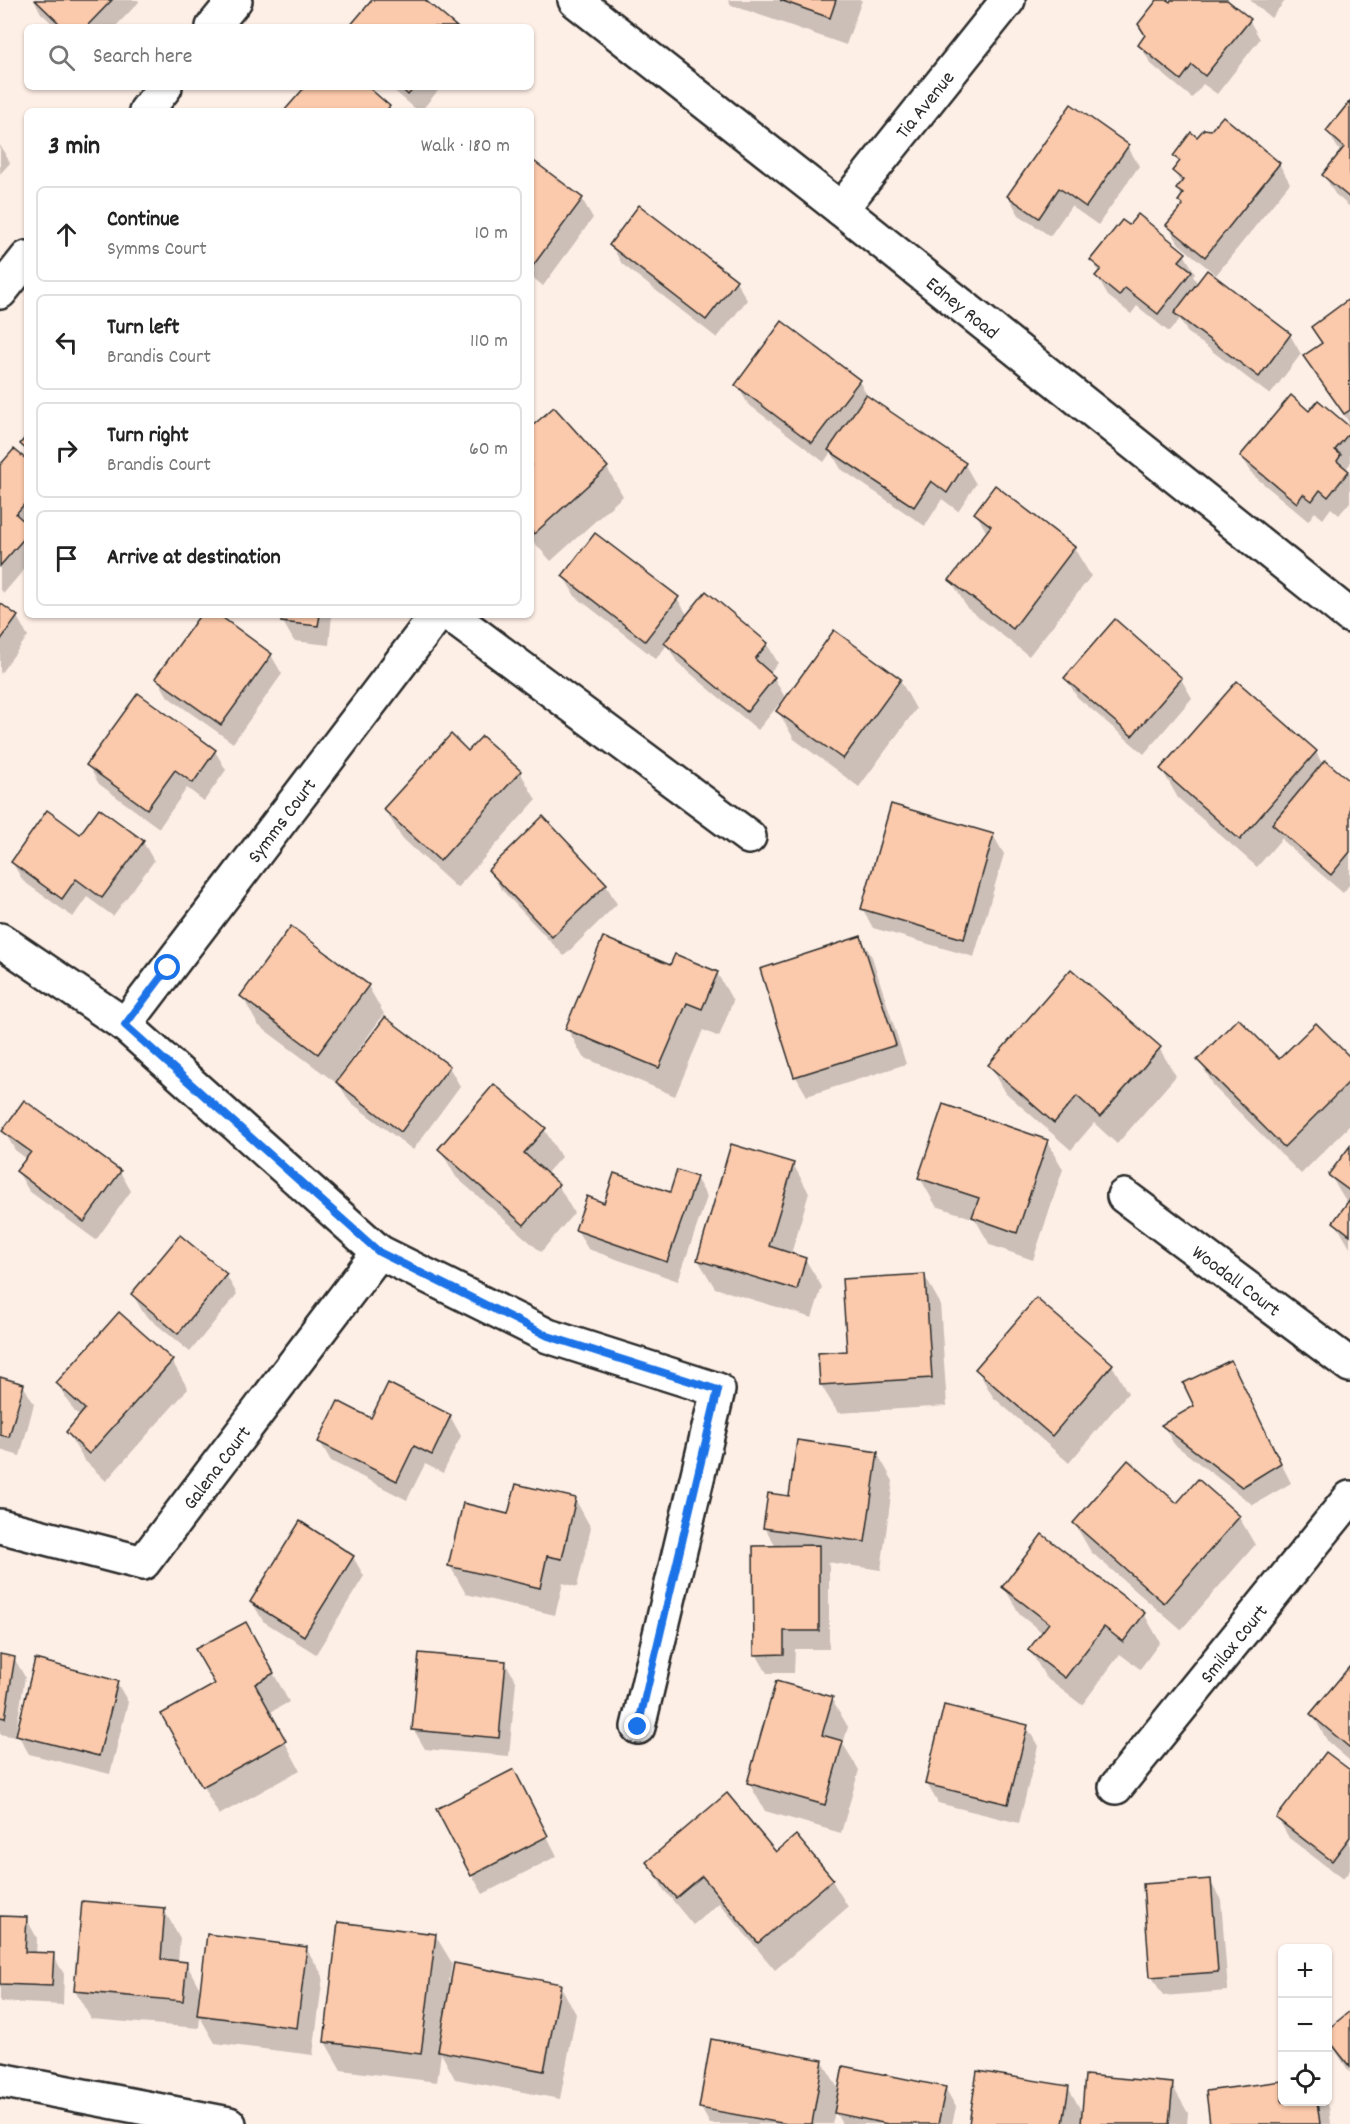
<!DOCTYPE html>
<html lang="en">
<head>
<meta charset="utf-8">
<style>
	:root { --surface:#fff; --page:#f6f6f6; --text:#222; --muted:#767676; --line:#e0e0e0 }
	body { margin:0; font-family:Dekko,sans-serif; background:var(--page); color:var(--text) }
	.controls { position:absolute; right:18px; bottom:18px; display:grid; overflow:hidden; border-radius:9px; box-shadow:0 2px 4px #0004 }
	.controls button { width:54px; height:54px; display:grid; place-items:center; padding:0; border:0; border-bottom:2px solid var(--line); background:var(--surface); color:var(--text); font:30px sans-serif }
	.stop { position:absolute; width:18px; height:18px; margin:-14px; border:4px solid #1a73e8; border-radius:50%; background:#fff }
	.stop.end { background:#1a73e8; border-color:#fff; box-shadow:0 2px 6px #0008 }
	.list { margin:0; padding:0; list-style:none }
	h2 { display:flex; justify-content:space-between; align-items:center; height:78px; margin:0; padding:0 24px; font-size:26px }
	h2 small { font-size:20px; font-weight:400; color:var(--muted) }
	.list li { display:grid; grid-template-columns:39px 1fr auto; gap:18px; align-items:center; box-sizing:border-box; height:96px; margin:0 12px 12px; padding:0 12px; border:2px solid var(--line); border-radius:9px }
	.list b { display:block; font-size:22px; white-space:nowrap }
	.list p { margin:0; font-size:20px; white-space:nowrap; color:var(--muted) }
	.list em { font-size:20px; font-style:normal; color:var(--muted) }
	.icon { flex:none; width:33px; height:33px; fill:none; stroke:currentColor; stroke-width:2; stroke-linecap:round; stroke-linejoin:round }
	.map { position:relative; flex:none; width:1350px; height:2124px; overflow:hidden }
	.search { position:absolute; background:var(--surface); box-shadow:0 2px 4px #0004; left:24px; top:24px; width:510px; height:66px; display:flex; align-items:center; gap:15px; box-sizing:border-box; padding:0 21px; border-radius:9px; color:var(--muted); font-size:22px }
	.panel { position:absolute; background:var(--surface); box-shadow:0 2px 4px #0004; left:24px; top:108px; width:510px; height:510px; border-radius:9px }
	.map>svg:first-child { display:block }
</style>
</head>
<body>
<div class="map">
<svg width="1350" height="2124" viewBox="0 0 1350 2124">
	<rect width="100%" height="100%" fill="#feefe6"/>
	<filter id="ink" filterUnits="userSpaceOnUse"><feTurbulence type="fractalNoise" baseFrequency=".0167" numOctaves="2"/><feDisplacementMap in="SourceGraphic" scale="12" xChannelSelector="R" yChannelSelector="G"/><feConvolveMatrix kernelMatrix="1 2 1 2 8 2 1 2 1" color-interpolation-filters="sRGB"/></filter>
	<g filter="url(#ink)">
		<g fill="#0003">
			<path d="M34,0H138L139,2L115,27H56L41,13Z"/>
			<path d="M728,0H862L846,45L731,5Z"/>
			<path d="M1159,0H1165L1170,4L1173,0H1225L1249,20L1260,39L1217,94L1203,84L1192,98L1151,64L1140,45L1147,36Z"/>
			<path d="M1250,0H1286L1271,18Z"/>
			<path d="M390,87H441L421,111H418Z"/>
			<path d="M1350,103V207L1335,194L1324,175L1341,153L1327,131Z"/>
			<path d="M1071,106L1128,147L1139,166L1098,225L1071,206L1050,236L1019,215L1008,196Z"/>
			<path d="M1223,118L1279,164L1290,183L1216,275L1179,244L1168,225L1183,207L1180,201L1182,197L1178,189L1181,184L1174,171L1180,164L1175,156L1197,139L1212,131Z"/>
			<path d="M0,145L10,163L0,174Z"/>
			<path d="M531,161L582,199L593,218L543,286L531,276Z"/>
			<path d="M611,245L736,281L747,300L717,338L622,264Z"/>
			<path d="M1184,254L1195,273L1193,276L1198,284L1290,335L1301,354L1270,395L1187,332L1180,319L1169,332L1137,306L1131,314L1108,296L1097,277L1099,273L1092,260Z"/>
			<path d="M1349,301L1350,302V424L1305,357L1323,345L1313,327Z"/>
			<path d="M859,381L869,399L965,465L976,484L958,511L942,499L925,526L841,469L831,452L824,462L748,404L737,385Z"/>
			<path d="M1309,413L1350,428V464L1347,467L1350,473V502L1339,515L1331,508L1323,519L1315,512L1308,521L1253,475L1242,456Z"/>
			<path d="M531,429L607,468L623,496L551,561L531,539Z"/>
			<path d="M27,462V566L4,593L0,589V467Z"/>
			<path d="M976,513L1074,548L1091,576L1029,656L967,608L951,580L987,533Z"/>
			<path d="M564,577L677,598L688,616L767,644L778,663L769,674L774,678L786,699L900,680L916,709L859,787L794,739L778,711L786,700L784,698L758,730L677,662L667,645L656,659L575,596Z"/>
			<path d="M0,604L17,617L28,636L0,674Z"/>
			<path d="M202,615H216L271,655L282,674L233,743L168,697L157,678Z"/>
			<path d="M284,615H332L329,645L294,641L283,622Z"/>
			<path d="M1115,621L1181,679L1192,698L1144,754L1077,697L1066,678Z"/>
			<path d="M482,738L520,772L536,800L457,888L401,837L385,809L468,753Z"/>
			<path d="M215,751L226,770L204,801L187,788L159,828L99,784L88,765Z"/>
			<path d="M1316,752L1323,765L1350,783V884L1343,893L1285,843L1282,838L1257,867L1178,798L1162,770Z"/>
			<path d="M993,835L1004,854L974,957L873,928L862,908Z"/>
			<path d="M80,836L143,842L154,861L113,916L87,897L73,917L23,881L12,862Z"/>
			<path d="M490,870L606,885L617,904L564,956L501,889Z"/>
			<path d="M291,929L368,986L384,1014L335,1082L258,1025L242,996Z"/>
			<path d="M861,938L872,957L906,1064L807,1096L796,1077L762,970Z"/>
			<path d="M671,967L717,973L733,1001L719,1037L703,1030L675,1096L583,1057L567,1028Z"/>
			<path d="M1159,1048L1176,1076L1117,1144L1094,1123L1071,1150L1006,1093L990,1065Z"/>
			<path d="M1350,1059V1125L1301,1174L1215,1088L1199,1060L1279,1062Z"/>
			<path d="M449,1067L460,1086L413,1150L349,1101L338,1082Z"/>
			<path d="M544,1129L561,1157L546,1174L558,1185L574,1213L541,1252L456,1177L440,1149Z"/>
			<path d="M4,1131L120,1172L131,1191L96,1240L29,1191L18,1172L27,1159L15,1150Z"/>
			<path d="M1047,1141L1063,1169L1033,1260L990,1245L975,1219L936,1206L920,1178Z"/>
			<path d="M1350,1149V1248L1335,1222L1348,1204L1330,1175Z"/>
			<path d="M793,1164L809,1193L791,1254L805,1259L822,1287L812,1318L715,1288L698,1260Z"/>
			<path d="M696,1178L707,1197L678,1281L588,1249L577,1230L605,1205L671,1194Z"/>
			<path d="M226,1275L237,1294L190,1352L144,1314L133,1295Z"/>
			<path d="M924,1275L940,1303L947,1406L838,1413L821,1385L819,1354L848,1353Z"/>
			<path d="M1036,1300L1112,1365L1128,1393L1069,1463L993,1397L977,1369Z"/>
			<path d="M172,1361L188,1389L106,1481L84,1460L67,1432L81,1417L74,1411L57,1383Z"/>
			<path d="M1230,1362L1291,1483L1253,1505L1174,1444L1163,1425L1196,1407Z"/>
			<path d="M0,1379L23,1385L34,1404L20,1456L0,1450Z"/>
			<path d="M450,1416L461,1436L443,1473L425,1464L407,1500L331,1461L320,1442L372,1420Z"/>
			<path d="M877,1453L893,1481L881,1570L827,1562L829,1566V1649H795L794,1673H767L756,1654L776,1547L765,1528L790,1498Z"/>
			<path d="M575,1499L591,1528L577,1587L563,1583L555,1615L466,1594L450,1566L509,1516Z"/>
			<path d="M1177,1505L1239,1517L1255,1545L1181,1630L1091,1552L1075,1524Z"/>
			<path d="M353,1557L364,1576L316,1654L263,1621L252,1602Z"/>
			<path d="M1004,1587L1144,1614L1160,1642L1140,1669L1120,1654L1082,1705L1046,1678L1030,1650L1043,1633L1020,1615Z"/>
			<path d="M262,1652L289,1702L269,1713L300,1770L219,1815L163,1715L217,1685Z"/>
			<path d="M0,1656L14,1658L25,1677L15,1737L0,1734Z"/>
			<path d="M505,1662L516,1681L509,1756L425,1749L414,1730Z"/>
			<path d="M1350,1668V1761L1328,1742L1312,1714Z"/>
			<path d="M117,1683L128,1702L110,1774L29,1754L17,1733Z"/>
			<path d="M832,1699L848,1727L843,1744L859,1770L841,1833L765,1811L749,1783Z"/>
			<path d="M1027,1727L1038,1746L1019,1823L938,1803L927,1784Z"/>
			<path d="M1350,1772V1870L1343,1879L1289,1838L1278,1818Z"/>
			<path d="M524,1790L557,1856L483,1894L472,1875Z"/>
			<path d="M776,1854L831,1879L848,1907L775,1970L719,1903L693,1925L664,1890L648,1862Z"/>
			<path d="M1210,1881L1221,1900L1228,1991L1163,1996L1152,1977Z"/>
			<path d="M164,1910L180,1938L178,1963H186L201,1991L306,1948L323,1976L313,2055L215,2043L200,2017L199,2028L91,2019L75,1991Z"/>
			<path d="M0,1917L26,1918L37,1938L36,1954L53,1955L64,1974L63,2005L0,2002Z"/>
			<path d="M435,1935L452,1963L449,1983L560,1985L576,2014L560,2099L455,2079L441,2053L437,2082L341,2070L325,2042Z"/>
			<path d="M1350,2013V2073L1328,2039V2031Z"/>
			<path d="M822,2061L840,2091L945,2088L956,2107L952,2124H842L835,2112L832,2124H710L701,2108Z"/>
			<path d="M1282,2082V2102H1326L1329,2107L1331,2124H1212L1207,2092Z"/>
			<path d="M1172,2085L1188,2113L1187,2124H970L1068,2087L1083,2114Z"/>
		</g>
		<g fill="#fbc9ab" stroke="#2b2b2b" stroke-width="1.5">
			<path d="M35,0H112L86,27H63Z"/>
			<path d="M372,0H425L457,27H349Z"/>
			<path d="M780,0H836L830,18Z"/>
			<path d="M1157,0H1167L1170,2L1171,0H1227L1251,19L1205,76L1192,65L1181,80L1138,45L1145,35L1138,24Z"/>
			<path d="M305,87H368L390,106L386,111H284Z"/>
			<path d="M400,87H415L408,95Z"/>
			<path d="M1350,101V198L1322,175L1344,147L1326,131Z"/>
			<path d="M1071,104L1129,145L1086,207L1059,188L1039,218L1007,196Z"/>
			<path d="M1223,116L1280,163L1205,257L1166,225L1183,205L1178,201L1183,194L1176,189L1183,180L1172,171L1180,161L1173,156L1191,132L1197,137L1204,129L1211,130Z"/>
			<path d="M531,159L583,198L532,267H531Z"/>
			<path d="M639,205L737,280L706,320L609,245Z"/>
			<path d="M1138,214L1186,253L1179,261L1192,271L1158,314L1125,288L1119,296L1095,276L1101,269L1090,260L1122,220L1129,225Z"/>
			<path d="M1207,270L1291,334L1259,377L1174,313Z"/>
			<path d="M1349,299L1350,410L1344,414L1303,356L1322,343L1311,327Z"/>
			<path d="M782,321L860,380L812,443L735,385Z"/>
			<path d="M866,395L966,463L947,493L931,481L914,507L828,450Z"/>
			<path d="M1291,395L1309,411L1318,400L1350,427V432L1335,450L1341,455L1337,461L1349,471L1328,497L1320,490L1312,501L1303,494L1297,503L1240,456Z"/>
			<path d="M554,407L608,467L534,534L531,530V427Z"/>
			<path d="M27,435V450L20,444Z"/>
			<path d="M14,449L27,460V501L16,514L27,524V535L0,566V465Z"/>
			<path d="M995,485L1075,547L1013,629L949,580L991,526L974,513Z"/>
			<path d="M595,533L679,597L645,641L562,576Z"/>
			<path d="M706,591L768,643L755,659L775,677L747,712L664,643Z"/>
			<path d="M0,603L18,616L0,641Z"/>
			<path d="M200,615H219L272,654L221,725L155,678Z"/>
			<path d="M282,615H320L318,626L281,622Z"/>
			<path d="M1115,619L1182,678L1132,736L1064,678Z"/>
			<path d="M834,630L901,679L843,759L776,711Z"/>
			<path d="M1237,681L1317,751L1240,840L1160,769Z"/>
			<path d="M138,693L216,750L193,783L175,770L147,809L86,765Z"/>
			<path d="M451,734L468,751L482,736L521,771L440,861L383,809Z"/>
			<path d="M1325,760L1350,781V852L1331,875L1272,824Z"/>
			<path d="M891,804L994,834L964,939L861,909Z"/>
			<path d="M99,808L144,841L102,898L76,879L62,899L11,862L47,810L80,834Z"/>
			<path d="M543,816L607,884L552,937L488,870Z"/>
			<path d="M291,926L369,985L318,1054L240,996Z"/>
			<path d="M861,936L896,1045L794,1077L760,969Z"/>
			<path d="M603,937L670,965L675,954L718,972L702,1009L687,1003L659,1068L565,1029Z"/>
			<path d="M1071,969L1161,1047L1100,1117L1077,1096L1054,1123L988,1065Z"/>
			<path d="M385,1017L450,1066L401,1132L336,1082Z"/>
			<path d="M1238,1018L1279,1059L1316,1023L1350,1057V1081L1284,1147L1197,1060Z"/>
			<path d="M494,1084L546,1128L524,1153L559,1184L524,1225L438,1149Z"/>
			<path d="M24,1100L121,1171L84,1222L16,1171L31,1152L2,1131Z"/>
			<path d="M943,1104L1048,1140L1017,1233L972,1217L979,1198L918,1178Z"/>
			<path d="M731,1144L794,1163L769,1246L806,1258L797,1290L697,1260Z"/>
			<path d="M1350,1146V1191L1328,1175Z"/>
			<path d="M677,1170L697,1177L667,1262L575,1230L587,1196L604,1203L614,1173L670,1192Z"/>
			<path d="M1350,1199V1235L1333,1222Z"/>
			<path d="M180,1235L227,1274L178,1334L131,1294Z"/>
			<path d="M925,1274L932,1378L820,1385L818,1353L847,1351L842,1279Z"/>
			<path d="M1036,1298L1113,1364L1052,1436L975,1369Z"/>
			<path d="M119,1312L173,1360L89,1454L66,1432L85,1409L56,1383Z"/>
			<path d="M1231,1360L1281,1463L1242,1487L1161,1425L1194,1406L1183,1383Z"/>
			<path d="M0,1377L24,1384L9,1437L0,1435Z"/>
			<path d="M388,1383L451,1415L432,1455L414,1446L397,1481L318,1442L338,1401L371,1418Z"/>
			<path d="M797,1440L878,1452L865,1542L763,1528L768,1493L789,1496Z"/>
			<path d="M1128,1460L1177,1503L1198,1479L1240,1516L1164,1603L1073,1523Z"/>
			<path d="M516,1484L576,1498L562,1559L547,1556L540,1588L448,1566L463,1503L508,1514Z"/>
			<path d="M300,1521L354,1556L304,1636L250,1602Z"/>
			<path d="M1042,1534L1145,1613L1123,1642L1104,1627L1065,1678L1028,1650L1049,1623L1002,1587Z"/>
			<path d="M819,1545V1631H784V1654L754,1655L753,1546Z"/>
			<path d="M246,1622L274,1673L255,1684L286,1741L202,1787L161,1714L215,1684L195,1649Z"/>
			<path d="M419,1653L506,1661L499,1738L412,1730Z"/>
			<path d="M0,1654L15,1657L5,1718L0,1717Z"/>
			<path d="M35,1659L118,1681L99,1756L16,1735Z"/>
			<path d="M1350,1666V1748L1310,1714Z"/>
			<path d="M776,1681L833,1697L822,1735L843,1741L825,1805L747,1783Z"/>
			<path d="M944,1705L1028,1725L1008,1804L925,1784Z"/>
			<path d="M1326,1752L1350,1770V1837L1332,1861L1276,1818Z"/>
			<path d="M514,1769L548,1836L471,1876L436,1809Z"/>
			<path d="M727,1793L776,1852L796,1835L833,1879L758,1943L702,1876L676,1898L646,1862Z"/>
			<path d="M1211,1879L1218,1972L1150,1977L1143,1884Z"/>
			<path d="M82,1901L165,1908L161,1959L187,1962L183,2001L74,1991Z"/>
			<path d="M0,1916L27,1917L25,1952L54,1953L52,1986L0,1984Z"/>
			<path d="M338,1922L436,1934L421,2054L324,2042Z"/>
			<path d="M207,1934L307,1947L297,2028L197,2015Z"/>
			<path d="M454,1963L561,1984L544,2071L438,2051Z"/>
			<path d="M1350,2011V2067L1328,2039V2029Z"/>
			<path d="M711,2039L823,2060L812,2124H787L699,2108Z"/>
			<path d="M843,2066L946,2087L938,2124H888L834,2113Z"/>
			<path d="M977,2071L1069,2086L1063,2124H969Z"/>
			<path d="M1085,2075L1173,2083L1169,2124H1081Z"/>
			<path d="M1282,2081V2102H1317L1320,2124H1210L1206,2091Z"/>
		</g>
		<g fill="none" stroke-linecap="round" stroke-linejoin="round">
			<g stroke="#2b2b2b" stroke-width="38">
				<g id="minor">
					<path d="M575,0L841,209L1350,616"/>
					<path d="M213,27L235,0"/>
					<path d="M146,111L165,87"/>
					<path d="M841,209L1008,0"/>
					<path d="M0,292L27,258"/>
					<path d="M450,615L749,837"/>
					<path d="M0,940L125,1025L379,1252L548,1336L718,1390L638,1727"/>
					<path d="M125,1025L437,615"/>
					<path d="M1124,1196L1350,1365"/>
					<path d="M0,1526L143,1563L379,1252"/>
					<path d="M1116,1787L1350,1498"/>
					<path d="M0,2080L229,2124"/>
				</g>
			</g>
			<use href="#minor" stroke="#fff" stroke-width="33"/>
		</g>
	</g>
	<g fill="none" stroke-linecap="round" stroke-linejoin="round" filter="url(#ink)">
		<path stroke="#1a73e8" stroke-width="8" d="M168,968L125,1025L379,1252L548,1336L718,1390L638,1727"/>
	</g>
	<g text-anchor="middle" stroke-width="4.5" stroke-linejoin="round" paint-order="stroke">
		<g font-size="20" fill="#2b2b2b" stroke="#fff">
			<text transform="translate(924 104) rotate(-51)" y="7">Tia Avenue</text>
			<text transform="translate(963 307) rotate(39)" y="7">Edney Road</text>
			<text transform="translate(281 820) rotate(-53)" y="7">Symms Court</text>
			<text transform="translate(1237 1280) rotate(37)" y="7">Woodall Court</text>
			<text transform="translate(216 1467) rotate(-53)" y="7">Galena Court</text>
			<text transform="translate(1233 1643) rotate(-51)" y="7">Smilax Court</text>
		</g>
	</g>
</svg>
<div class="controls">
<button>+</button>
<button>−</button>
<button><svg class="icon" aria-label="locate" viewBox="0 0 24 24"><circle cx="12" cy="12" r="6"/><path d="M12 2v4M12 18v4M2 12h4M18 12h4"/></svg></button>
</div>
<div class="stop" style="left:168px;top:968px"></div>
<div class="stop end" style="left:638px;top:1727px"></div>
<div class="search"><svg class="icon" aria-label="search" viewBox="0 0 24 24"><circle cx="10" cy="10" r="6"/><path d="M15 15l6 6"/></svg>Search here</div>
<section class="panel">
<h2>3 min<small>Walk · 180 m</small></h2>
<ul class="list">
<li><svg class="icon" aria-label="ahead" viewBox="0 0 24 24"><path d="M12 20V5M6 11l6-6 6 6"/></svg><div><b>Continue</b><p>Symms Court</p></div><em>10 m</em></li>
<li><svg class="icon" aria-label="left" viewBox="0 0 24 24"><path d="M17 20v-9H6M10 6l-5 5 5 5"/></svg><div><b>Turn left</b><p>Brandis Court</p></div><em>110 m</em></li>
<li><svg class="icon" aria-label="right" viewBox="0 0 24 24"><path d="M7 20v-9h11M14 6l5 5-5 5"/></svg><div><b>Turn right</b><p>Brandis Court</p></div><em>60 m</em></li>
<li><svg class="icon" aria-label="arrive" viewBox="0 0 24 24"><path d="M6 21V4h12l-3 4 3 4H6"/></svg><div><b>Arrive at destination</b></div></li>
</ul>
</section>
</div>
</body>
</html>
